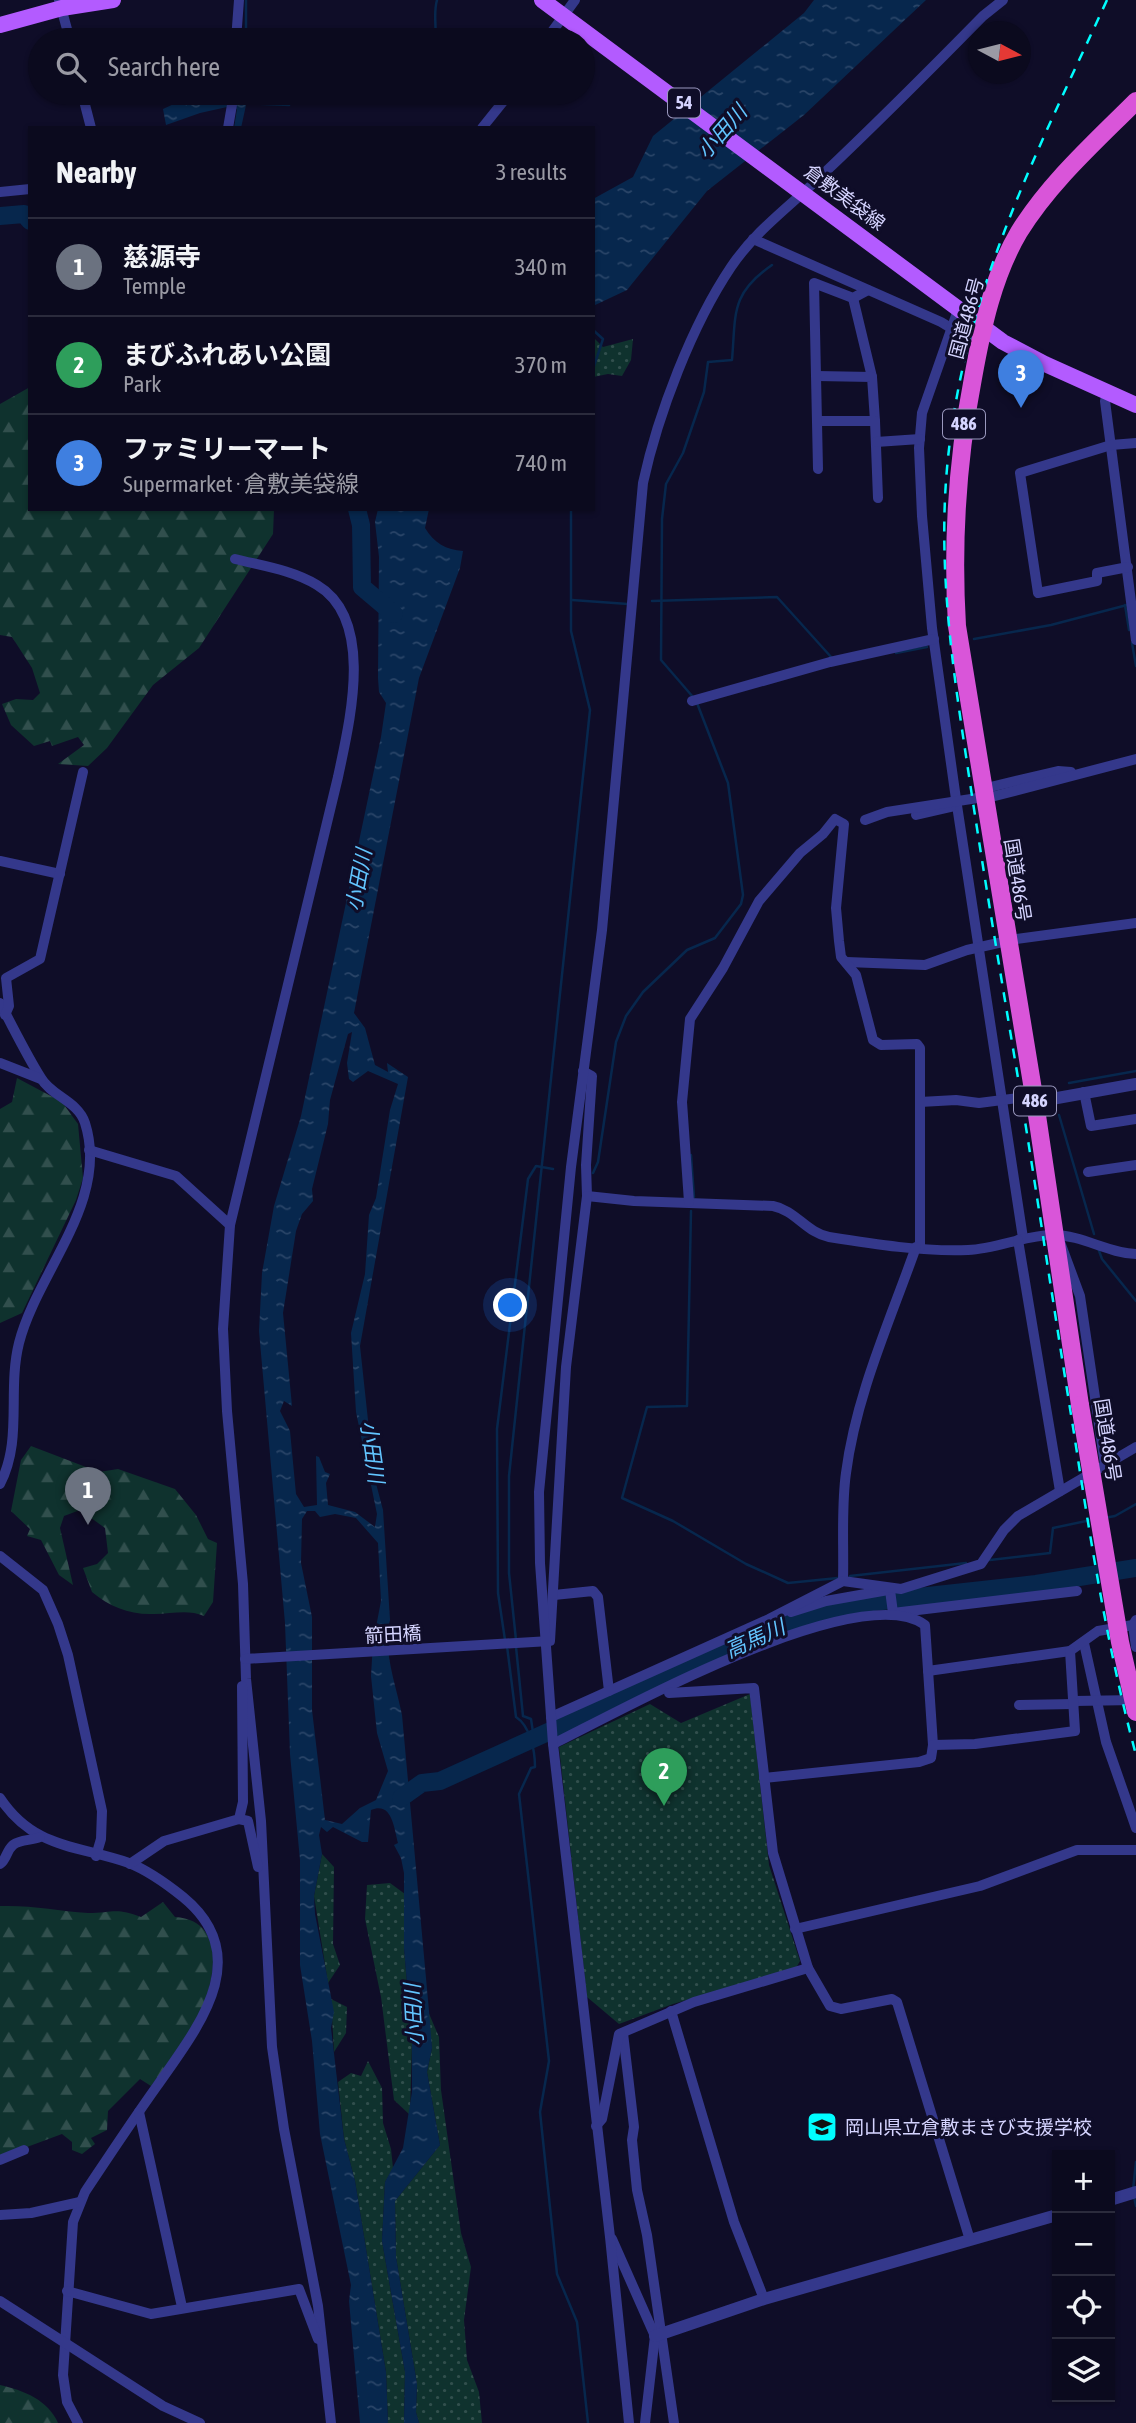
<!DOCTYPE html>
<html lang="en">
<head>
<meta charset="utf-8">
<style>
	:root { --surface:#0b0a1e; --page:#141327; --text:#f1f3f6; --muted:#9a9aa4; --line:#2b2b3c; --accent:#00fdff }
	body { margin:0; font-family:"Asap Condensed","Noto Sans JP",sans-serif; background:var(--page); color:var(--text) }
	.controls { position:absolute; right:21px; bottom:21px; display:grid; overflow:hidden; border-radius:0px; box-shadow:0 2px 5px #0004 }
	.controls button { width:63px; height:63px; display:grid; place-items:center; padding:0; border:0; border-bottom:2px solid var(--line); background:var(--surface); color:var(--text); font:35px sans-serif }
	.compass { position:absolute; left:968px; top:21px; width:63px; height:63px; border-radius:50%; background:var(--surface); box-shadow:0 2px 5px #0004; rotate:97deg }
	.you { position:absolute; left:511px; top:1306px; width:24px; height:24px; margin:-18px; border:5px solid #fff; border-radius:50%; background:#1a73e8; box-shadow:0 0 0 10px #1a73e833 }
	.badge { display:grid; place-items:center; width:46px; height:46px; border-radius:50%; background:var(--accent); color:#fff; font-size:23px; font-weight:700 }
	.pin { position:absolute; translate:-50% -58px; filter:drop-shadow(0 2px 4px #0008) }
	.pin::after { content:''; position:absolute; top:37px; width:24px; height:21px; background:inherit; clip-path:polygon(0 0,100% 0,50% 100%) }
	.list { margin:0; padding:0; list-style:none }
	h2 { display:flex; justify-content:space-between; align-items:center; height:91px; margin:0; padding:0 28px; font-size:30px }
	h2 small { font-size:23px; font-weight:400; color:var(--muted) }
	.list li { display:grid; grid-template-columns:46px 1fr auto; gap:21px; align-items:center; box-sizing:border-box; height:98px; padding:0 28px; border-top:2px solid var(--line) }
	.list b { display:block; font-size:26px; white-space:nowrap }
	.list p { margin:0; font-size:23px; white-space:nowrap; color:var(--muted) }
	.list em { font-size:23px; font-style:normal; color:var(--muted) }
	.icon { flex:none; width:38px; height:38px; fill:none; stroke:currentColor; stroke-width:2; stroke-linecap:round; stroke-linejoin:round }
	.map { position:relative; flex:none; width:1136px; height:2423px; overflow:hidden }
	.search { position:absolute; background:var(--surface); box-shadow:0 2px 5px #0004; left:28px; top:28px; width:567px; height:77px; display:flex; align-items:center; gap:18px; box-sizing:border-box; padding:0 24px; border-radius:38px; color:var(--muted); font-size:26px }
	.panel { position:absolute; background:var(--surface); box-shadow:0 2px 5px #0004; left:28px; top:126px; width:567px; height:385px; border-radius:0px }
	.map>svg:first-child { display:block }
</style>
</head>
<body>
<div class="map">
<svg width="1136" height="2423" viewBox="0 0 1136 2423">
	<defs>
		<pattern id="grass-dots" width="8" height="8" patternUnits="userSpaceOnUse" patternTransform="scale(1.75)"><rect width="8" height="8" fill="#0f322e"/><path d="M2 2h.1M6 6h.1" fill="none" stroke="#314f4d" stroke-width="1.8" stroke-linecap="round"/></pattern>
		<pattern id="forest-firs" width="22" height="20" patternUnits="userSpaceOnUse" patternTransform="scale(1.75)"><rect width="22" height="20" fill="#0f322e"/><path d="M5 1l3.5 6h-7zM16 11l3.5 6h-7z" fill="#314f4d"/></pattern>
		<pattern id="water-ripples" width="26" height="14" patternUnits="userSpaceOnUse" patternTransform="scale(1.75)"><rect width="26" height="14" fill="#07274d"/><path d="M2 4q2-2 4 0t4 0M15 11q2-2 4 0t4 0" fill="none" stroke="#2a4568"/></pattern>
	</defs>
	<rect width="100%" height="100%" fill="#0f0d28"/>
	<g fill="url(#grass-dots)">
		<path d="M593,337L603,347L633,339L631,360L622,376L608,374L593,377Z"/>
		<path d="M750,1694L769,1865L800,1961L796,1968L673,2004L619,2024L587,1997L559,1747L650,1704L681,1723Z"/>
		<path d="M322,1854L334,1867L333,1944L340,1965L328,1983L314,1896Z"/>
		<path d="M390,1883L405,1894L404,1948L412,2043L410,2115L394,2100L381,1997L365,1919L367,1885Z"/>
		<path d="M331,1999L347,2007L346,2033L334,2052Z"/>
		<path d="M427,2009L439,2037L441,2090L461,2233L471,2267L464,2320L467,2360L479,2392L482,2423H419L416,2412L417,2384L396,2257L395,2201L440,2145L427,2072L432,2048Z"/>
		<path d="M368,2061L382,2088L383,2123L391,2149L393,2168L385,2182L382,2241L405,2372L404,2423H388L386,2372L355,2181L344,2139L338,2082L351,2073L361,2076Z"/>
	</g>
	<g fill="url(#forest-firs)">
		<path d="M30,387V509H274L273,534L199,648L153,685L107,748L88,766L58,764L84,745L78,737L52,746L50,741L34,746L11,725L2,704L16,699L33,700L40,693L32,668L12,637L0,635V404Z"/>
		<path d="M17,1078L62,1102L78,1124L83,1178L76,1200L22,1313L0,1323V1109L12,1102Z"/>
		<path d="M31,1446L99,1472L118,1469L175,1489L196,1515L208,1539L217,1543L213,1602L204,1616C188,1609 172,1614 154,1614C130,1615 110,1607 92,1592L83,1568L97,1564L108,1553L105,1528L80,1510L64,1516L60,1528L73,1585L59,1575L41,1540L27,1536L30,1529L11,1511L21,1460Z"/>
		<path d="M163,1902L175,1917C226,1920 216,1978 200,2013C189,2039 168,2063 151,2086L140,2079L108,2111L107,2130L91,2138L95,2144L82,2154L72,2150V2142L62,2134L0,2157V1906C32,1905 58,1911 88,1913C112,1913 116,1907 141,1917Z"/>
		<path d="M0,2385C23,2390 48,2400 58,2423H0Z"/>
	</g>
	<g fill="url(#water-ripples)" fill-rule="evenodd">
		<path d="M814,0H926L804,115L707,191L627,290L593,306V199L633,177L653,136L804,13Z"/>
		<path d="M175,93H229L237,100L244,94L248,96L241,128H234L237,109L227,107L200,113L166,125L163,109L176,103Z"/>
		<path d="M378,509H429L425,528C434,543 446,550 463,551L460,568L419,678L354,1013L365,1028L375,1065L388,1072L387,1063L408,1077L360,1346L374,1476L383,1510L390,1620C382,1649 396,1685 402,1715L430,2022L432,2048L427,2072L440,2145L395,2201L396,2257L417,2384L416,2412L419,2423H404L405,2372L382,2241L385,2182L403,2148L412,2092V2043L404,1948V1873L401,1858L394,1845L398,1843C394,1828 392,1801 371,1810L368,1842H362L333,1827L327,1832L321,1827L319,1835L322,1854L314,1896L315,1914L334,2012L331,2028L344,2139L355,2181L386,2372L388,2423H360L349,2301L351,2285L320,2134L312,2041L300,1965V1860L290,1754L285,1623L259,1331L262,1273L274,1206L301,1116L381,737L386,703L379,692L378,678L379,557L375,522ZM352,1032L347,1063L349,1079L353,1082L368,1071L398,1084L390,1110L376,1198L369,1215L365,1274L351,1333L356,1412L377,1514L375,1527L355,1512L328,1505L326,1483L330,1474L325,1472L319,1457L316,1456L317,1505L304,1507L296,1494L290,1431L280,1411L284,1401L292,1406L283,1313L296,1231L302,1214L313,1201L312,1189L328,1124L330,1100L348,1034ZM307,1511H315L320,1517L335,1514L356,1518L378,1543L381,1601L373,1643L371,1676L377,1733L388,1771L376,1800L360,1808L342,1824L325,1820L312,1710V1617L301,1563L302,1519Z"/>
	</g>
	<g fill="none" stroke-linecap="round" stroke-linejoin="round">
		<g stroke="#07274d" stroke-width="2.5">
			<path d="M246,40V0"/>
			<path d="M435,40C437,26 433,14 437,0"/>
			<path d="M244,103L289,105L297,93"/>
			<path d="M593,330L603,339L593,369"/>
			<path d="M572,600L628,604"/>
			<path d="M652,601L777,597L832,658"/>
			<path d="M1125,605L1129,630"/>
			<path d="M974,639L1051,625L1127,605"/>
			<path d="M1132,643L1136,666"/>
			<path d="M896,653L927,647"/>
			<path d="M693,697L661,660L662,519L666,484L683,453L704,392L708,362L732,360C736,314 730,294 772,265"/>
			<path d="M1069,1083L1136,1071"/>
			<path d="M1059,1115L1094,1234"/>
			<path d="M691,1155L694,1197"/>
			<path d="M593,1173L598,1162L616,1042L626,1016L643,992L687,950L715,938L741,904L743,895L728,783L697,703"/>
			<path d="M691,1211L687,1406L647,1407L622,1498L673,1521L746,1564L788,1583L838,1578"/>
			<path d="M1098,1248L1102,1259L1136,1301"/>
			<path d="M1104,1518L1115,1516L1136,1504"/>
			<path d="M990,1560L1050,1553L1053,1528L1091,1520"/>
			<path d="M850,1576L966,1563"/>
			<path d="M505,1640L498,1593L497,1429L528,1179L536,1166L553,1169"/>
			<path d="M516,1640L509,1573V1476L590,710L571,631V509"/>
			<path d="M507,1646L516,1717C530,1726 535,1750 535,1767L531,1768L519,1794L549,2061L540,2112L557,2274L577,2322L588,2423"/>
			<path d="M516,1647L523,1716L531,1719L534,1739"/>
			<path d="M1133,2190L1136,2162"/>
			<path d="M1134,2197L1136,2206"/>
		</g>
		<g stroke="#07274d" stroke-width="18">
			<path d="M0,216L24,214L30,221"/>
			<path d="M357,509L361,525L362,587L394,614"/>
			<path d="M401,1798L422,1783L440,1781L800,1618L873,1602L1036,1584L1136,1568"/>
		</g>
		<g stroke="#34388b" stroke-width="10">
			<path d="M59,0L70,40"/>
			<path d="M236,40L239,0"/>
			<path d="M546,40L575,0"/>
			<path d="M82,93L91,128"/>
			<path d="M228,128L234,93"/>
			<path d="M482,128L510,93"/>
			<path d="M0,192L30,189"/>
			<path d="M753,239L941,322L979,345"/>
			<path d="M853,298L872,377"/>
			<path d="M958,310L922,413L919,448L922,516L932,628L956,799L1023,1238"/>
			<path d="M817,376L872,377L875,421"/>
			<path d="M1107,392L1105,401L1136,640"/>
			<path d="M819,421H875L878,498"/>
			<path d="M876,442L920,439"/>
			<path d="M818,469L814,283L853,298L868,290"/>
			<path d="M235,559C263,566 292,570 317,585C376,620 349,724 338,777L230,1225L223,1329L227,1411L243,1584L246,1679L261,1821L272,2047L284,2129L318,2306L331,2423"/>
			<path d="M1128,567L1097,573V581L1038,593L1020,473L1111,445L1136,443"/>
			<path d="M692,701L830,662L934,639"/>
			<path d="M982,789L1058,771L1071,772"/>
			<path d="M995,796L1136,759"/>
			<path d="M916,815L951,807"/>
			<path d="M865,820L887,812L984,797"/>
			<path d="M0,861L60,874"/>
			<path d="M847,962L925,965L967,950L1016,939L1136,923"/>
			<path d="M0,1003C13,1027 27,1056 41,1078C51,1096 78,1101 85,1123C110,1201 37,1272 19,1343C7,1391 23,1440 0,1484"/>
			<path d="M5,1015L9,1006L6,978L40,959L83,772"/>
			<path d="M0,1063L41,1079"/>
			<path d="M583,1071L592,1076L586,1165L587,1196L634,1201L773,1206C795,1210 807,1233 829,1237C873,1244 924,1252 968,1250C997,1249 1024,1235 1053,1235C1083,1235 1107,1253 1136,1254"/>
			<path d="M1084,1092L1091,1126L1136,1119"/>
			<path d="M920,1102L956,1100L979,1103L1034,1096"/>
			<path d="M89,1150L176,1176L230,1225"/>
			<path d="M1088,1172L1136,1165"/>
			<path d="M689,1202L682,1102L690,1019L723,968L759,901L800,853L823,834L835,819L844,824L836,908L839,941L841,957L856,975L873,1040L881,1045L917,1044L920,1048V1247"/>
			<path d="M1018,1240L1060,1491"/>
			<path d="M1060,1242L1080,1296L1105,1465"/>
			<path d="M0,1556L43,1590L58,1624L68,1655L102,1811L101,1839L96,1856"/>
			<path d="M843,1581C844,1546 841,1508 846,1473C856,1395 890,1321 916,1247"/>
			<path d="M890,1590L893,1613L1077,1591"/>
			<path d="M554,1595L593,1591L598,1597L609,1691"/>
			<path d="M791,1612L826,1601L888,1590"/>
			<path d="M1136,1620L1133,1625L1136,1647"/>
			<path d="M1084,1643L1106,1742L1136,1828"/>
			<path d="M245,1659L550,1641L566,1367L587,1196"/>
			<path d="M928,1671L1070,1651L1098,1631L1133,1625"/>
			<path d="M1074,1701L1136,1700"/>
			<path d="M1019,1705L1074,1704"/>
			<path d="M551,1717L769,1619L843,1581L901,1589L981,1564L1004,1530L1018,1516L1136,1447"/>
			<path d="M553,1744C622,1710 859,1578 925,1625L933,1745L931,1758L919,1762L764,1778"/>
			<path d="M933,1745L975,1744L1075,1731L1070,1651"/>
			<path d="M0,1798C34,1849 77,1845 129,1863C147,1870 168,1885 183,1897C256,1957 198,2027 157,2086C132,2121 109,2156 85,2192L73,2222L63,2375L67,2402L78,2423"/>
			<path d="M239,1819L248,1821L258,1867"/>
			<path d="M0,1864C7,1859 6,1851 13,1845C21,1839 31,1841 40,1837"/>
			<path d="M130,1864L164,1841L239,1819L243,1802L242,1686"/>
			<path d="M795,1929L980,1886L1077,1850H1136"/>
			<path d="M808,1968L830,2006L841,2009L892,1999L897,2002L970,2240"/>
			<path d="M671,2011L734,2222L764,2299"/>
			<path d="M623,2033L634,2127L632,2140L637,2190L647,2235L674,2423"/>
			<path d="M139,2112L182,2307"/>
			<path d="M596,2126L602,2119L619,2034L694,2002L808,1968L773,1853L754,1688L669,1693"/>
			<path d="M0,2160L24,2150"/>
			<path d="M0,2215L31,2213L80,2202"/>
			<path d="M612,2239L655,2336L645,2423"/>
			<path d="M67,2291L151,2314L299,2289L318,2339"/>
			<path d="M0,2301L163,2406L200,2423"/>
			<path d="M629,2423L610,2237L553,1744L540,1563L539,1492L571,1167L602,930L643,483C658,414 692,325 731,267C756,230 789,207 820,177C876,124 930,70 983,16L1003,0"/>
		</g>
		<g stroke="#34388b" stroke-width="12">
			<path d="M1035,1102L1136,1084"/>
			<path d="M1110,2200L1136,2192"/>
			<path d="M655,2336L764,2299L1057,2215"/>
		</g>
		<g stroke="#b35bff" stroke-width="16">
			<path d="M542,0L1003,342L1045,364L1136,405"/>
			<path d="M0,25L62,8L113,0"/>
		</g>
		<path stroke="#d955d9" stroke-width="18" d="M1080,1405L1035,1102L957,626C952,542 957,461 973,378C982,328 993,276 1019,232C1050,182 1095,142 1136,101"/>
		<path stroke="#00fdff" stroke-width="2.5" stroke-dasharray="10 9" stroke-linecap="butt" d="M1107,0C1040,146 970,279 950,441C936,547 950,651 966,756C982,864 1000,971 1018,1078C1037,1194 1054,1310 1073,1427C1090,1537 1107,1647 1136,1755"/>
		<path stroke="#d955d9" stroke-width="18" d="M1080,1405L1120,1642L1136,1712"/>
	</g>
	<defs>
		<g id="school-square" transform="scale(1.575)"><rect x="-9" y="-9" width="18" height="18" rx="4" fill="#00fdff" stroke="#0f0d28"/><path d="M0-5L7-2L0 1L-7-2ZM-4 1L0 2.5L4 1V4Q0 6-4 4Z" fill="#111"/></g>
	</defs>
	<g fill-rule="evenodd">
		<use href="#school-square" x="822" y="2127"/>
	</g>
	<g text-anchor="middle" stroke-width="6" stroke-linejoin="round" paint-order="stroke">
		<g fill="#0f0d28" stroke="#9a98be" stroke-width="2">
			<rect x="668" y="88.5" width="32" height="29" rx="5"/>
			<rect x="943" y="409.5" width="42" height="29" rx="5"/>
			<rect x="1014" y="1086.5" width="42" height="29" rx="5"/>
		</g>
		<g font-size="18" font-weight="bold" fill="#d5d4ff">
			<text x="684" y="109">54</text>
			<text x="964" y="430">486</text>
			<text x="1035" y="1107">486</text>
		</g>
		<g font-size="19" fill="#d5d4ff" stroke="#0f0d28">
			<text transform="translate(845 197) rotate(37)" y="7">倉敷美袋線</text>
			<text transform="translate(966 318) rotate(-75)" y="7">国道486号</text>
			<text transform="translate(1018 880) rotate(81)" y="7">国道486号</text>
			<text transform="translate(1108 1440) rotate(81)" y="7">国道486号</text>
			<text transform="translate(393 1634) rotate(-3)" y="7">箭田橋</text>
		</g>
		<g font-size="19" fill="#d5d4ff" stroke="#0f0d28" text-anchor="start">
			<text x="845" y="2134">岡山県立倉敷まきび支援学校</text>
		</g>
		<g font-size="21" font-style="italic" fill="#62c5ff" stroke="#0f0d28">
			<text transform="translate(722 132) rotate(-49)" y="7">小田川</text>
			<text transform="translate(359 880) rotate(-80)" y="7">小田川</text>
			<text transform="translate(372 1452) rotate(82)" y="7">小田川</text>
			<text transform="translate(755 1639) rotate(-24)" y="7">高馬川</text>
			<text transform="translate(414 2015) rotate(-93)" y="7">小田川</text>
		</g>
	</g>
</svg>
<div class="controls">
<button>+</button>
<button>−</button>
<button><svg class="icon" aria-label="locate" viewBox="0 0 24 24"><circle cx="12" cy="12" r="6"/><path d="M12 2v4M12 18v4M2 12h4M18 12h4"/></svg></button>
<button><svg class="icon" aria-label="layers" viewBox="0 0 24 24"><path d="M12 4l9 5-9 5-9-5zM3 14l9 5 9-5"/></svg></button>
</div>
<svg class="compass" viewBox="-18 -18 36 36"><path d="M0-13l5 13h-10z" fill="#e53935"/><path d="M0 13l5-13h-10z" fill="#9a9aa4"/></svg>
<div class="you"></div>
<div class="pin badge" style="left:88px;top:1525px;background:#6b7280">1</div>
<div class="pin badge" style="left:664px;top:1806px;background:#2e9e5b">2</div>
<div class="pin badge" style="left:1021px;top:408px;background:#3f7fe0">3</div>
<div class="search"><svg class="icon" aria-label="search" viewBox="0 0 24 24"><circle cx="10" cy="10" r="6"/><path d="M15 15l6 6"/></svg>Search here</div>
<section class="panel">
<h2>Nearby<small>3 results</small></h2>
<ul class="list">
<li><span class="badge" style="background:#6b7280">1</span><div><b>慈源寺</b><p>Temple</p></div><em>340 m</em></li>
<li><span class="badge" style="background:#2e9e5b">2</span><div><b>まびふれあい公園</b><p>Park</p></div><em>370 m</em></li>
<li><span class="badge" style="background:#3f7fe0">3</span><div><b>ファミリーマート</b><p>Supermarket · 倉敷美袋線</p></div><em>740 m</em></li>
</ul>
</section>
</div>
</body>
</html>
